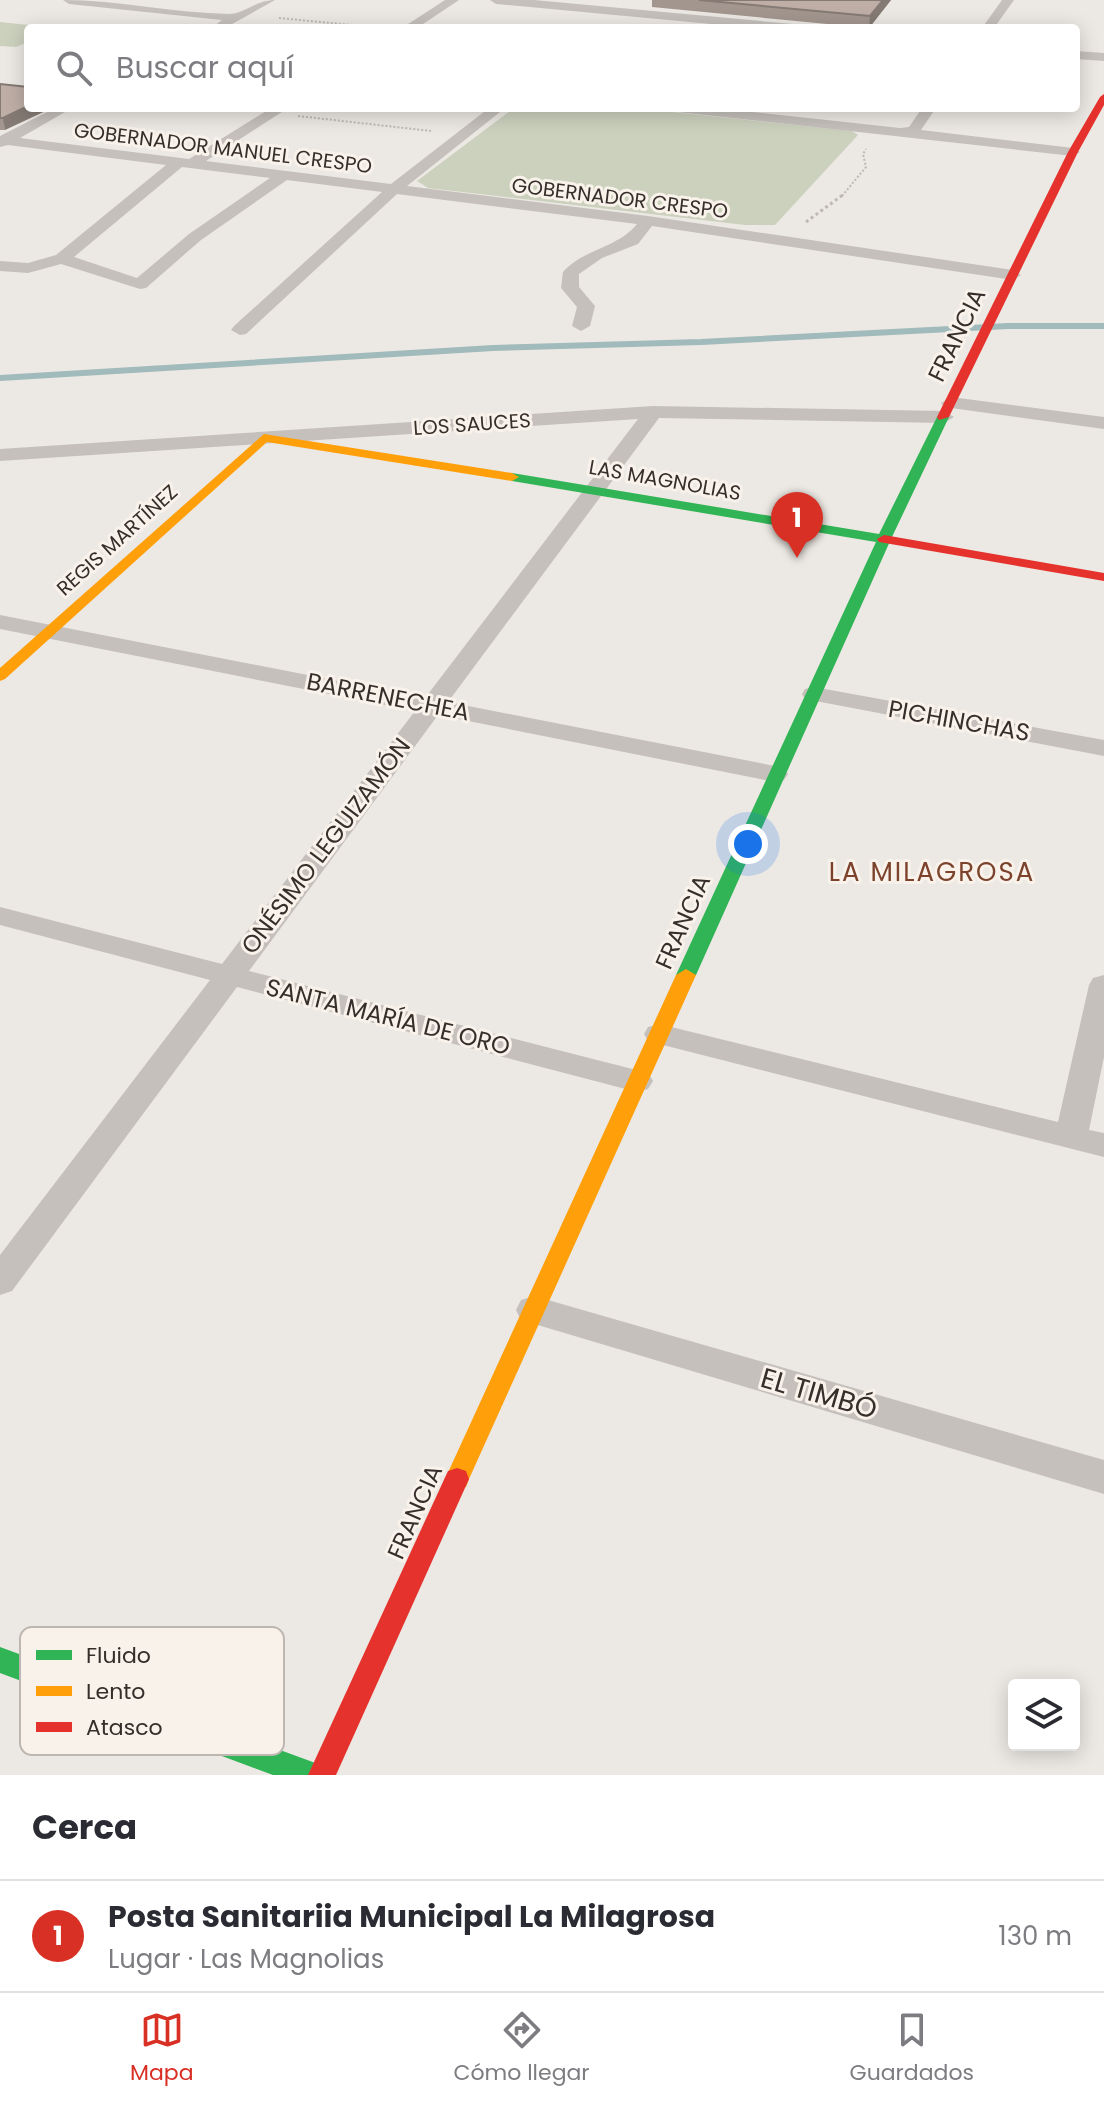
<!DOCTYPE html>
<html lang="es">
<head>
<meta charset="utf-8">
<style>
	:root { --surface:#fff; --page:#f7f7f7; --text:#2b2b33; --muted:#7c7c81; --line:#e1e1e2; --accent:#d93025 }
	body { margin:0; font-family:Poppins,sans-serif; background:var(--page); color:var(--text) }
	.controls { position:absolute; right:24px; bottom:24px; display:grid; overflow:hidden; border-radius:8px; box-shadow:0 4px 20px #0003 }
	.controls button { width:72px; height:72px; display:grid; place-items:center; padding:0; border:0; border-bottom:2px solid var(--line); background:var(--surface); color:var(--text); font:40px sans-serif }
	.you { position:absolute; left:748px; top:844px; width:28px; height:28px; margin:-20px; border:6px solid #fff; border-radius:50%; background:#1a73e8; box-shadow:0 0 0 12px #1a73e833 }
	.badge { display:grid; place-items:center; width:52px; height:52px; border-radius:50%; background:var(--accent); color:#fff; font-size:26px; font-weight:700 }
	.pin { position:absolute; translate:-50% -66px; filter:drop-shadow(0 2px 4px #0008) }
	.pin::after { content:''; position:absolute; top:42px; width:28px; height:24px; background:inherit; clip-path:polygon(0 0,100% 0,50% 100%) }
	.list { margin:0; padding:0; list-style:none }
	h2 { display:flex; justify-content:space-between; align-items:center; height:104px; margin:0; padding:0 32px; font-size:34px }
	h2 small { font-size:26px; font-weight:400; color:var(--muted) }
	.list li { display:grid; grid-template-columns:52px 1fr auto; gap:24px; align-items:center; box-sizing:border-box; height:112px; padding:0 32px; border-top:2px solid var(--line) }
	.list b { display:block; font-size:30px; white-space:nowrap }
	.list p { margin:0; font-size:26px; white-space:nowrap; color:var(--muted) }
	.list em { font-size:26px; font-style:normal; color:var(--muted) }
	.icon { flex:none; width:44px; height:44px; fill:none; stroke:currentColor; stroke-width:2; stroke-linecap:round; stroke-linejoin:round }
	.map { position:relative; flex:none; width:1104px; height:1775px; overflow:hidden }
	.search { position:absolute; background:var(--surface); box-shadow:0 4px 20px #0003; left:24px; right:24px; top:24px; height:88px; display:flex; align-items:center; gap:20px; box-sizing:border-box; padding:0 28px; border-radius:8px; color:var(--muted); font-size:30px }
	.sheet { height:216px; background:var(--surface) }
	nav { display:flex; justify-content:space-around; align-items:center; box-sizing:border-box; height:112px; border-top:2px solid var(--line); background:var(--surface); font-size:22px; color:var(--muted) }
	nav a { display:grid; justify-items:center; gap:4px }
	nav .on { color:var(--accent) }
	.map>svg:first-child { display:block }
</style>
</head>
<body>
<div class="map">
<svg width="1104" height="1775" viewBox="0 0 1104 1775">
	<rect width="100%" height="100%" fill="#ece8e3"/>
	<g fill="#ccd1be">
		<path d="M0,22L57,28H28V42L16,47L0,46Z"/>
		<path d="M514,108H635L852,131L858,135L775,225H745L428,188L417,181Z"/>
	</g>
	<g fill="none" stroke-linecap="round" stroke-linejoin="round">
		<path stroke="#a1babb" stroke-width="6" d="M0,378L493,348L701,342L1008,326H1104"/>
		<g stroke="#beb9b4" stroke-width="2" stroke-dasharray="2 2" stroke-linecap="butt">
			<path d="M279,18L383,28"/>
			<path d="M298,116L431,131"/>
			<path d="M842,196L866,167L863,154L866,149"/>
		</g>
		<path stroke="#beb9b4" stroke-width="3" stroke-dasharray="3 3" stroke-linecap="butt" d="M806,222L844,194"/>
		<g fill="#c5c0bc" fill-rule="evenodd">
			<path d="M63,0C119,0 174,13 229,14C244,14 256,0 275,0L225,28L214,26L222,20L69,4Z"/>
			<path d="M445,0H459L417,28H402Z"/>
			<path d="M490,0H534L793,24L799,28H754L496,4Z"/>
			<path d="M1002,0H1014L994,28H982Z"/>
			<path d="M1076,51L1104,53V61L1076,59Z"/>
			<path d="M55,108H72L20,138L189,159L271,108H288L206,161L391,184L489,108H505L407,186L648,216L1013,270L1021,275L1013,280L652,226L638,244L602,258L579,274V287L595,306L590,326L581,331L572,326L577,307L561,288L563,272C583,249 618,248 637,224L397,194L246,334L240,335L231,330L234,326L382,192L287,180L201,240L146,288L140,289L61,264L28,273L0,271V261L28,263L56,255L166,165L8,145L0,147V136ZM182,167L270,178L189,234L137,278L74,257Z"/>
			<path d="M671,108H716L900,128L909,127L922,108H936L921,130L1073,148L1080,152L1073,156L678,112Z"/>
			<path d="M951,397L1104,417V429L944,407L941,403Z"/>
			<path d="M653,406L944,411L954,417L944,423L659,418L448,702L775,766L784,768L788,774L784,780L775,782L438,715L249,971L648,1073L653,1081L648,1089L637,1092L237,987L12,1291L0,1295V1255L210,980L0,925V907L222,964L415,711L0,629V615L425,698L638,419L0,461V449Z"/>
			<path d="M814,687L1104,740V756L805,699L802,694L805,689Z"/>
			<path d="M1104,975V1057L1089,1130L1104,1133V1157L659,1044L648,1041L644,1034L648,1027L659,1024L1058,1122L1089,985L1093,978Z"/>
			<path d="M534,1296L1104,1460V1494L521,1320L516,1310L521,1300Z"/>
		</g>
		<g fill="#30b455" fill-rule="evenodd">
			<path d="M943,413L949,417L891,539L696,975L686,981L679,979L676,975L876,542L512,481L505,477L512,473L879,534L937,417Z"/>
			<path d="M0,1647L310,1761L320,1765L324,1775H273L0,1673Z"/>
		</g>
		<g fill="#ff9f0a" fill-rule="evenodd">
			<path d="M264,434L512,473L519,477L512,481L267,442L5,679L0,681V668Z"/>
			<path d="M686,969L696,975L469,1479L466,1487L457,1490L448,1487L445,1479L676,975Z"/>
		</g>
		<g fill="#e5322d" fill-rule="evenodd">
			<path d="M1104,94V105L1078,152L949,417L939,420L937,417L1068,152L1100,97Z"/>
			<path d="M884,535L1104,573V581L879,542L877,539Z"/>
			<path d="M457,1468L466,1471L469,1479L336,1775H308L448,1471Z"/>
		</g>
	</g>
	<g fill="#a3968f">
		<path d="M652,0H891L869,28L652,7Z"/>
		<path d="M0,84L5,130H0Z"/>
	</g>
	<g fill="#857a74">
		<path d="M883,0H891L869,28L870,16Z"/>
		<path d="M28,106V108H52L5,130L3,118Z"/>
	</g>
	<g fill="#beaea6" stroke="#857a74" stroke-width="2">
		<path d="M699,0H883L870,16Z"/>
		<path d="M0,84L28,87V106L3,118H0Z"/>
	</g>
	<g text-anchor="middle" stroke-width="6" stroke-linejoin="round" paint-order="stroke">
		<g font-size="20" fill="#362e2a" stroke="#f8f2eb">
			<text transform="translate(223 148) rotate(7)" y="7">GOBERNADOR MANUEL CRESPO</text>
			<text transform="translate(620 198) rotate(7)" y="7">GOBERNADOR CRESPO</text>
			<text transform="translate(472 424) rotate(-4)" y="7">LOS SAUCES</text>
			<text transform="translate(665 480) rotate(10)" y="7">LAS MAGNOLIAS</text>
			<text transform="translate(117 540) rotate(-42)" y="7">REGIS MARTÍNEZ</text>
		</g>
		<g font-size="24" fill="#362e2a" stroke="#f8f2eb">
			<text transform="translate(957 335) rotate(-64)" y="8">FRANCIA</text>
			<text transform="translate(388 697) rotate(11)" y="8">BARRENECHEA</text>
			<text transform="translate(959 721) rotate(10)" y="8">PICHINCHAS</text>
			<text transform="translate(326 846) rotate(-53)" y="8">ONÉSIMO LEGUIZAMÓN</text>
			<text transform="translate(683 922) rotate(-66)" y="8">FRANCIA</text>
			<text transform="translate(388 1017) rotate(14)" y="8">SANTA MARÍA DE ORO</text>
			<text transform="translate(415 1512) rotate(-66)" y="8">FRANCIA</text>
		</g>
		<g font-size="26" letter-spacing="2" fill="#7c422c" stroke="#f8f2eb">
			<text x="932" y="881">LA MILAGROSA</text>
		</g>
		<g font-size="28" fill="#362e2a" stroke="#f8f2eb">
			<text transform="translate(819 1393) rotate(16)" y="10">EL TIMBÓ</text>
		</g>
	</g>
	<rect x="20" y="1627" width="264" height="128" rx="12" fill="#f8f2eb" stroke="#beb7b1" stroke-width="2"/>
	<rect x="36" y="1650" width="36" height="10" fill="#30b455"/>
	<rect x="36" y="1686" width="36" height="10" fill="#ff9f0a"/>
	<rect x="36" y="1722" width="36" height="10" fill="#e5322d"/>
	<g font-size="22" fill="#362e2a">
		<text x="86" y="1663">Fluido</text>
		<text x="86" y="1699">Lento</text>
		<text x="86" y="1735">Atasco</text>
	</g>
</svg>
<div class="controls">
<button><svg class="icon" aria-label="layers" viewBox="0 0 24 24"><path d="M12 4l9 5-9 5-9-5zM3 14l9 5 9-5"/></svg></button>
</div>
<div class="you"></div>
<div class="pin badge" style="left:797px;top:558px">1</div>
<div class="search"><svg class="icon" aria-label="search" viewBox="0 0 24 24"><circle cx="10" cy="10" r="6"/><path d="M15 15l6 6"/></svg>Buscar aquí</div>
</div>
<section class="sheet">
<h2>Cerca<small></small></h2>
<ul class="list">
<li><span class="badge">1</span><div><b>Posta Sanitariia Municipal La Milagrosa</b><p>Lugar · Las Magnolias</p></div><em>130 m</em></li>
</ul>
</section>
<nav>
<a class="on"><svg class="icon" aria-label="map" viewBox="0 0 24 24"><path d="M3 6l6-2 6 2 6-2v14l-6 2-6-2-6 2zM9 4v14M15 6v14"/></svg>Mapa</a>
<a><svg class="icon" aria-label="directions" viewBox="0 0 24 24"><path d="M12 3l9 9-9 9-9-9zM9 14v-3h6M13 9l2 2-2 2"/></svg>Cómo llegar</a>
<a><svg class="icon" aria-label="saved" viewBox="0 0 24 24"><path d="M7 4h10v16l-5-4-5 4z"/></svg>Guardados</a>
</nav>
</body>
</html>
